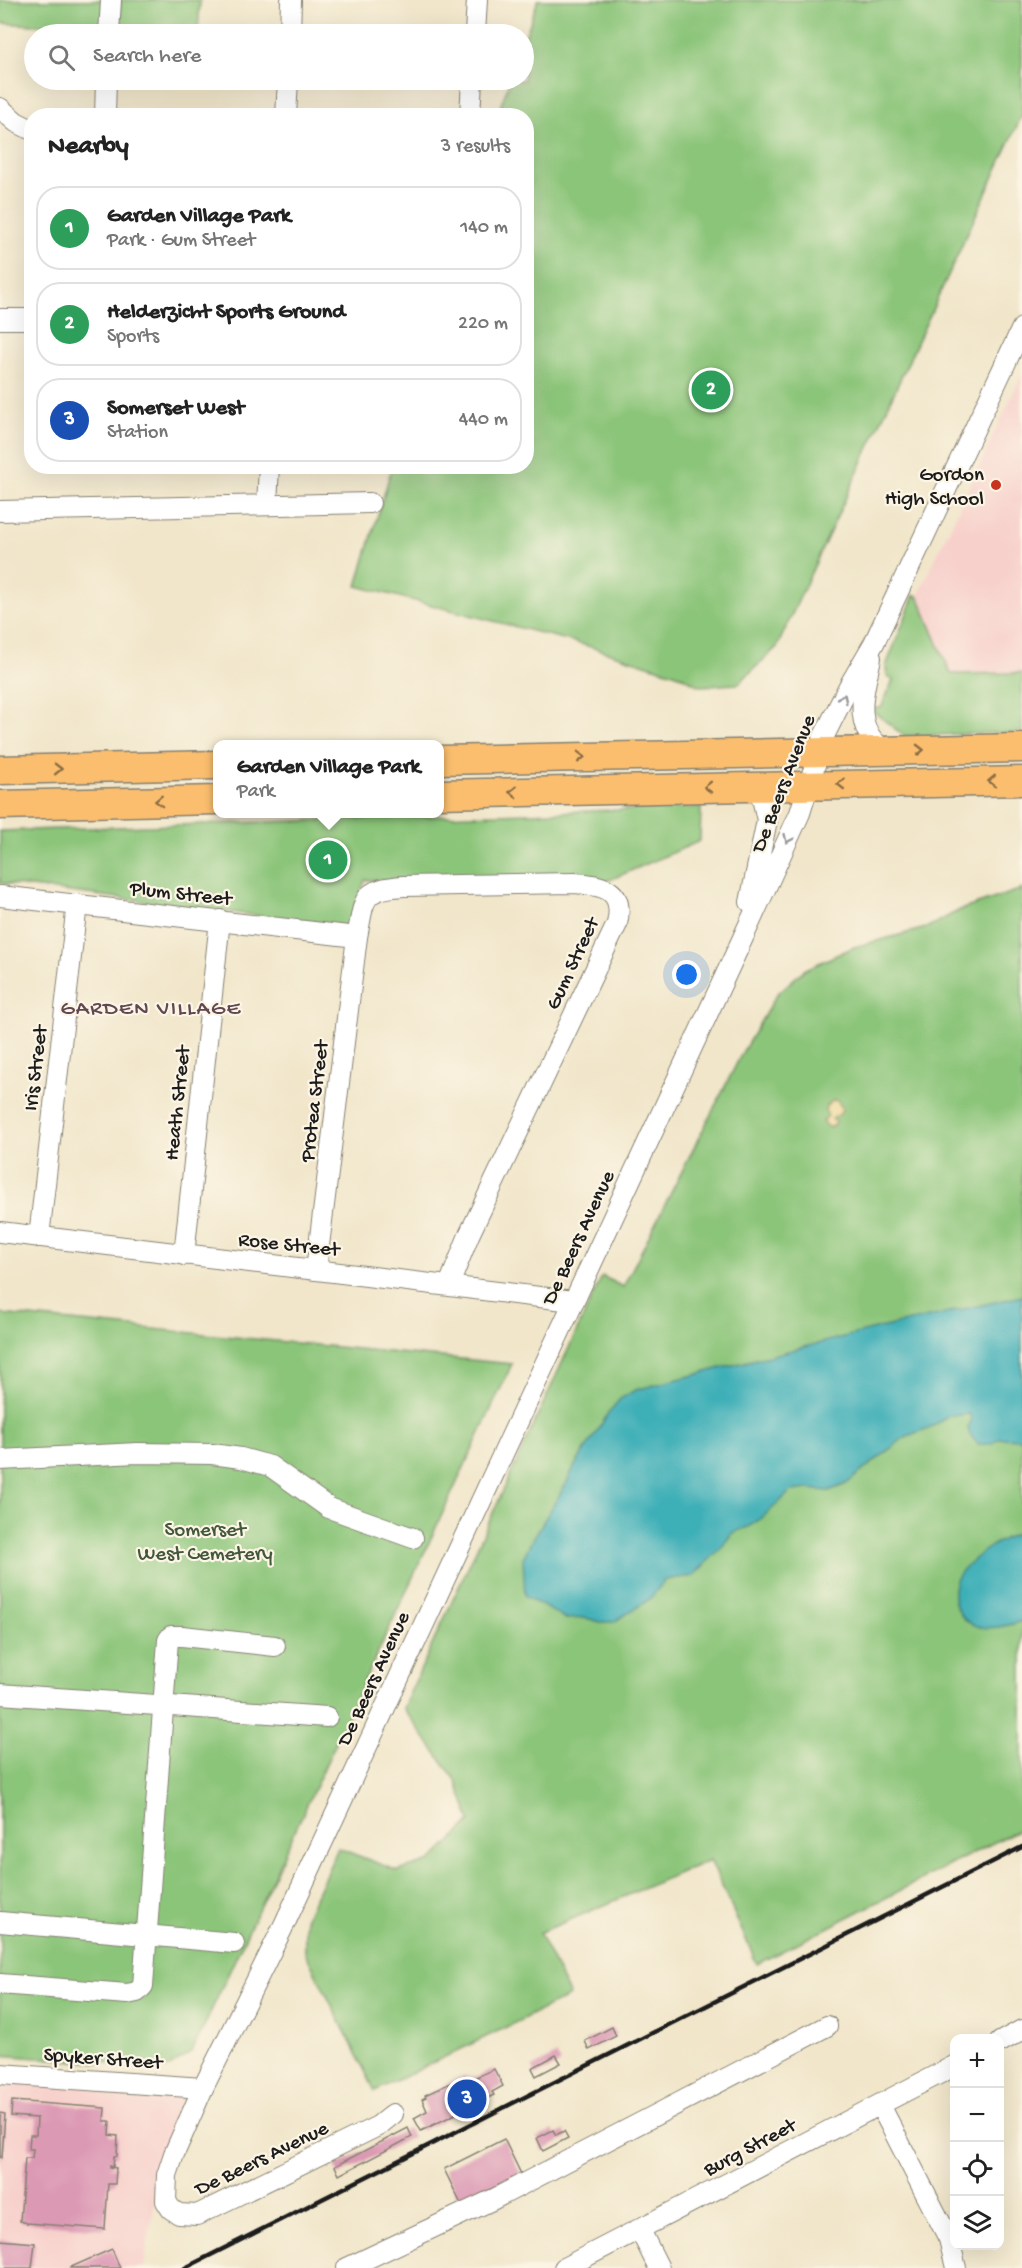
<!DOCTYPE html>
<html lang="en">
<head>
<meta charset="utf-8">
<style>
	:root { --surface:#fff; --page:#f2f2f2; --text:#222; --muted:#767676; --line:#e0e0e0; --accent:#c8321e }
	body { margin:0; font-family:"Gochi Hand",sans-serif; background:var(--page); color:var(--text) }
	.controls { position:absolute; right:18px; bottom:18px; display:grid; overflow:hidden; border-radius:12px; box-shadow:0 6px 24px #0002 }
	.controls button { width:54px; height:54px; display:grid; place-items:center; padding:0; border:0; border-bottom:2px solid var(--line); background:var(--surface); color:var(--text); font:30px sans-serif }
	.you { position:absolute; left:687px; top:975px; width:21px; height:21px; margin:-15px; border:4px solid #fff; border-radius:50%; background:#1a73e8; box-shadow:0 0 0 9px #1a73e833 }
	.badge { display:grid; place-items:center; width:39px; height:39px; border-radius:50%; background:var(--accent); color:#fff; font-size:20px; font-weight:700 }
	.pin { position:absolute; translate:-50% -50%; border:3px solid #fff; box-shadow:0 2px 6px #0006 }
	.popup { position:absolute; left:213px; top:740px; width:231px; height:78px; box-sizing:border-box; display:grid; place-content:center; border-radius:12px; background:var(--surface); filter:drop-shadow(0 2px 4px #0005); font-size:20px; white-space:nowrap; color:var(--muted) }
	.popup b { font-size:22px; color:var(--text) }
	.popup::after { content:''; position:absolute; left:50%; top:100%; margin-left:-12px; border:12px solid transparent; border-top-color:var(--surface) }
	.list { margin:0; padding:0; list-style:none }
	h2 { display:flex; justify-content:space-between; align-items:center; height:78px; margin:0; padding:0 24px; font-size:26px }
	h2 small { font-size:20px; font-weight:400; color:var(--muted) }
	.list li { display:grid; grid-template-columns:39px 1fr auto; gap:18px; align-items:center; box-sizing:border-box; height:84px; margin:0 12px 12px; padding:0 12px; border:2px solid var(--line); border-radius:24px }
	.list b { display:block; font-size:22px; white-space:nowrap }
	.list p { margin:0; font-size:20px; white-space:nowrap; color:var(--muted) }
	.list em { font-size:20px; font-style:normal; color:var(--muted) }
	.icon { flex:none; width:33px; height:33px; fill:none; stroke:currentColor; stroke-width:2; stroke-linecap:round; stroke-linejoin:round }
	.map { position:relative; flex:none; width:1022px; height:2268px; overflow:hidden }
	.search { position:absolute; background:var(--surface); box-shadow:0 6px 24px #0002; left:24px; top:24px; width:510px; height:66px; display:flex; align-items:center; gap:15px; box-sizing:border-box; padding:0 21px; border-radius:33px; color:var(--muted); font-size:22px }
	.panel { position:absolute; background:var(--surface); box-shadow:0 6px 24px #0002; left:24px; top:108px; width:510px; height:366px; border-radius:24px }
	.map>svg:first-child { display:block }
</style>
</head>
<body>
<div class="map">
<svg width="1022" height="2268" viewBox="0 0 1022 2268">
	<rect width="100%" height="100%" fill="#fcf5e5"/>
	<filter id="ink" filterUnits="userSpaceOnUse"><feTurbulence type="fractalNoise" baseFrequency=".0167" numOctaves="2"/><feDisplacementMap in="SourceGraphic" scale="12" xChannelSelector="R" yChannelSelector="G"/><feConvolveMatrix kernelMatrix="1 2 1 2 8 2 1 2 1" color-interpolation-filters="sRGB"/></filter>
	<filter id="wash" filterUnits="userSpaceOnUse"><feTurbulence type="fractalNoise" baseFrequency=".008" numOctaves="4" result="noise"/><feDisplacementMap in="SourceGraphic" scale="24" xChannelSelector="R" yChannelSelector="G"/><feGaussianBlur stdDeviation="1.35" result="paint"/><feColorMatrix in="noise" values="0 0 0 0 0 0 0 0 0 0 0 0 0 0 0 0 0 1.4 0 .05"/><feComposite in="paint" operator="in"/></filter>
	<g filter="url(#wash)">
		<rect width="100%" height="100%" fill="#f1e6ca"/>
		<g fill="#f7d0cb">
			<path d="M1022,374V673L951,674L918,596Z"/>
			<path d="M0,2074L201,2090L157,2188L144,2268H0Z"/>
		</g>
		<g fill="#8bc579" stroke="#54704a" stroke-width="1.5">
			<path d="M0,0H107L105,29L0,23Z"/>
			<path d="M120,0H200L198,32L119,28Z"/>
			<path d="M538,0H1022V115L777,647L738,684L700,686L677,674L575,642L357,586L392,467L526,466V116L497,115L510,80H524V40Z"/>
			<path d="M914,595L918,596L951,674L1022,673V732L904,736L869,708H881L893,680L887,676L886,666Z"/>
			<path d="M701,807L700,841L605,882L365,880L349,927L0,883V831Z"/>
			<path d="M1022,889V1828L757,1964L710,1860L539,1933L570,1996L375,2091L305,1952V1919L338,1848L398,1871L431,1861L471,1821L456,1780L403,1708L602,1276L623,1287L743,1051L777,994L804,970L854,947L926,928L960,910Z"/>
			<path d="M0,1314L512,1364L192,2052L168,2068L0,2055Z"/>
		</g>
		<path fill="#eeda9e" stroke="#857b5d" stroke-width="1.5" d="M834,1100L838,1101L842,1109L839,1115L832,1119L836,1122L835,1125L829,1128L822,1122L828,1116L825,1110L826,1106Z"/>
		<g fill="#3eafb7" stroke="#2d666a" stroke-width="1.5">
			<path d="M1022,1296V1439L999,1438L991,1444H978L970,1435L968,1428L971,1421L970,1414L949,1416L931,1427L905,1437L846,1484L829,1491L809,1489L791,1491L762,1518L748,1527L732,1533L722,1547L693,1576L665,1580L650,1599L614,1622H600L586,1618L564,1619C552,1610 538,1604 525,1596L523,1558L531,1542L566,1484L574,1467L610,1411L620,1399L635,1390L875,1329Z"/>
			<path d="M1022,1532V1621C999,1629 969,1635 957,1608C953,1601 953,1588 956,1580C965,1561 1001,1537 1022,1532Z"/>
		</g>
		<g id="blocks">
			<g fill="#dc99b4">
				<path d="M612,2027L616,2036L589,2050L585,2041Z"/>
				<path d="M556,2055L561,2063L536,2076L532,2068Z"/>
				<path d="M494,2069L503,2086L492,2092L494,2095L421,2131L414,2118L427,2111L422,2099L426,2097L425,2095L465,2076L468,2081Z"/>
				<path d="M12,2101L105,2108L104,2121H110L109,2135L118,2136L117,2156H114L113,2166L110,2165V2167L116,2168L115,2184H108L105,2229L27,2223L20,2221L25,2158H32L33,2149H29L30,2135H36L37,2118L11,2116Z"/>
				<path d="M0,2113L5,2114L2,2158L0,2157Z"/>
				<path d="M408,2128L412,2137L339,2175L335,2166Z"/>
				<path d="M553,2130L556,2135L564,2131L568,2138L543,2151L537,2138Z"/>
				<path d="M504,2139L521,2174L461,2204L444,2169Z"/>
				<path d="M0,2240L35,2243L32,2268H0Z"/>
				<path d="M112,2249L120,2268H69Z"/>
			</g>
		</g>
	</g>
	<g filter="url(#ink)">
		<use href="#blocks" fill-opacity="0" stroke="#868173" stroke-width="1.5"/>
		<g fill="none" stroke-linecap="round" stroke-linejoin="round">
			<g stroke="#868173" stroke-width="22">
				<g id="minor">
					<path d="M109,34L111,0"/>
					<path d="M290,34L291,0"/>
					<path d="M475,34L477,0"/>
					<path d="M0,108L16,122L32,130"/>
					<path d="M105,116L106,80"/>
					<path d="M286,116L288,80"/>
					<path d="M470,116L472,80"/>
					<path d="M0,319H32"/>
					<path d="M267,505L269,466"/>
					<path d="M0,511L370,503"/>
					<path d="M871,658C866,682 855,714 870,736C873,741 879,746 883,750"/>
					<path d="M0,896L357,937"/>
					<path d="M750,902L767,820L762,798L753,786"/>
					<path d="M0,1232L573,1301"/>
					<path d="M39,1237L77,904"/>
					<path d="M184,1255L220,920"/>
					<path d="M316,1270L357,937C365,899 360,889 404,886L574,883C603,885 625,889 617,924L469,1235L449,1285"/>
					<path d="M0,1460L137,1453L212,1454L241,1458L270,1466L329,1508L413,1538"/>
					<path d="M0,1694L327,1717"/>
					<path d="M0,1922L234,1943"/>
					<path d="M0,1984L127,1994L137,1992L143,1986L168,1640L171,1636H182L275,1646"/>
					<path d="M1000,2042L1022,2030"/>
					<path d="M0,2074L203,2088"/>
					<path d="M880,2105L949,2239L956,2268"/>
					<path d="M393,2114L378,2126L197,2215L179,2214L171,2209L166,2201L167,2175L174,2154L203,2088L284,1925L741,942L800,813L824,736L849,686L874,643L1022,328"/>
					<path d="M640,2230L659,2268"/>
					<path d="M347,2268L494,2199L827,2026"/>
					<path d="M564,2268L954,2066"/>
				</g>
			</g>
			<g stroke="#868173" stroke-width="31">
				<g id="highway">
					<path d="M439,760L1022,748"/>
					<path d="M0,770L217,765"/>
					<path d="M439,794L1022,781"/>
					<path d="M0,805L217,800"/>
				</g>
			</g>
			<use href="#minor" stroke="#fff" stroke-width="20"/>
			<use href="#highway" stroke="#fbbe6e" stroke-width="28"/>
			<path stroke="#1c1c1c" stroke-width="4.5" d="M185,2268L1022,1847"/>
		</g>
		<defs><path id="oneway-chevron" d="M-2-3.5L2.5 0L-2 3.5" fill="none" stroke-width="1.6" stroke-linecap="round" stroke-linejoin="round" transform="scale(1.5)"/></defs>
		<g stroke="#999">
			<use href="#oneway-chevron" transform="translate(843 698) rotate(-64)"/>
			<use href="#oneway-chevron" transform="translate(788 839) rotate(115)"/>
		</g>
		<g stroke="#8c6d45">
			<use href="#oneway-chevron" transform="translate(920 750) rotate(-1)"/>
			<use href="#oneway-chevron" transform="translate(581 757) rotate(-1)"/>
			<use href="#oneway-chevron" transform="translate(58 769) rotate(-1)"/>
			<use href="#oneway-chevron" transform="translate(992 781) rotate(179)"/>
			<use href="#oneway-chevron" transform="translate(841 784) rotate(179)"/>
			<use href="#oneway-chevron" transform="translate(708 787) rotate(179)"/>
			<use href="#oneway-chevron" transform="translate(513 792) rotate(179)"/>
			<use href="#oneway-chevron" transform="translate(159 801) rotate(178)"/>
		</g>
	</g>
	<circle fill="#c8321e" stroke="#fcf5e5" stroke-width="2" cx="996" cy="485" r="6"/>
	<g text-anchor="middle" stroke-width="4.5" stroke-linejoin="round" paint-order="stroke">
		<g font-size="21" fill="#1c1c1c" stroke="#fcf5e5" text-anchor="end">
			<text x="984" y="480">Gordon<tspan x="984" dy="24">High School</tspan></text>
		</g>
		<g font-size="21" fill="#1c1c1c" stroke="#fcf5e5">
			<text transform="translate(782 783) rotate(-69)" y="7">De Beers Avenue</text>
			<text transform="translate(181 892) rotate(6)" y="7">Plum Street</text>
			<text transform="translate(571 963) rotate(-65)" y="7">Gum Street</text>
			<text transform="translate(34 1068) rotate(-83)" y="7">Iris Street</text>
			<text transform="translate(313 1101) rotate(-83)" y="7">Protea Street</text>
			<text transform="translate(176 1103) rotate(-84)" y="7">Heath Street</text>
			<text transform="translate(577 1237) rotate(-65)" y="7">De Beers Avenue</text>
			<text transform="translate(289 1243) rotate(6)" y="7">Rose Street</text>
			<text transform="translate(372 1678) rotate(-65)" y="7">De Beers Avenue</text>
			<text transform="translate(103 2057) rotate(4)" y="7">Spyker Street</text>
			<text transform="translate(749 2146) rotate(-28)" y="7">Burg Street</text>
			<text transform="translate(261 2157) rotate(-26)" y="7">De Beers Avenue</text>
		</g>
		<g font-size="21" fill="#43573d" stroke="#fcf5e5">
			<text x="205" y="1535">Somerset<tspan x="205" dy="24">West Cemetery</tspan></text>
		</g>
		<g font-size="22" letter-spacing="1.5" fill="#5f4851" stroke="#fcf5e5">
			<text x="151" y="1014">GARDEN VILLAGE</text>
		</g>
	</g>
</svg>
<div class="controls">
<button>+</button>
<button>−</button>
<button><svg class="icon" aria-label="locate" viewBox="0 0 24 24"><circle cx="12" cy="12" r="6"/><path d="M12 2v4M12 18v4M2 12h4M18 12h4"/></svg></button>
<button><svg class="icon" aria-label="layers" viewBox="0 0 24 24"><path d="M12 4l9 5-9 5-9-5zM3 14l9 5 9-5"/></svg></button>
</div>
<div class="you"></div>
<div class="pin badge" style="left:328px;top:860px;background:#2e9e5b">1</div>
<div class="popup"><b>Garden Village Park</b>Park</div>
<div class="pin badge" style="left:711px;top:390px;background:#2e9e5b">2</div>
<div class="pin badge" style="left:467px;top:2099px;background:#1a4fb4">3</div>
<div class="search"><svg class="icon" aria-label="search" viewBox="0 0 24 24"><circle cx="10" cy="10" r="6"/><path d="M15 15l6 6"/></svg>Search here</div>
<section class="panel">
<h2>Nearby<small>3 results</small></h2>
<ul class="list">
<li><span class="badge" style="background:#2e9e5b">1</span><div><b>Garden Village Park</b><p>Park · Gum Street</p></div><em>140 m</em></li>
<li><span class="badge" style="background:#2e9e5b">2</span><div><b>Helderzicht Sports Ground</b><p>Sports</p></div><em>220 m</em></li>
<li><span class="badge" style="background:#1a4fb4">3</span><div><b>Somerset West</b><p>Station</p></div><em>440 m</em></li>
</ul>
</section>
</div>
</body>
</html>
